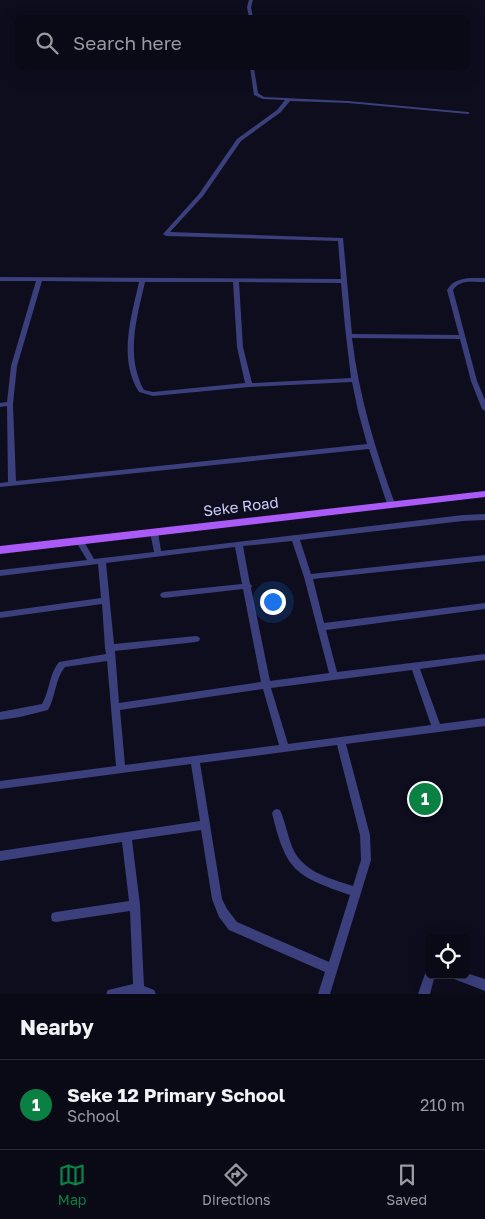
<!DOCTYPE html>
<html lang="en">
<head>
<meta charset="utf-8">
<style>
	:root { --surface:#0a0a16; --page:#13131f; --text:#f1f3f6; --muted:#999aa1; --line:#2a2b35; --accent:#0b8043 }
	body { margin:0; font-family:"Golos Text",sans-serif; background:var(--page); color:var(--text) }
	.controls { position:absolute; right:15px; bottom:15px; display:grid; overflow:hidden; border-radius:8px; box-shadow:0 5px 20px #0002 }
	.controls button { width:45px; height:45px; display:grid; place-items:center; padding:0; border:0; border-bottom:1px solid var(--line); background:var(--surface); color:var(--text); font:25px sans-serif }
	.you { position:absolute; left:272px; top:601px; width:18px; height:18px; margin:-12px; border:4px solid #fff; border-radius:50%; background:#1a73e8; box-shadow:0 0 0 8px #1a73e833 }
	.badge { display:grid; place-items:center; width:32px; height:32px; border-radius:50%; background:var(--accent); color:#fff; font-size:16px; font-weight:700 }
	.pin { position:absolute; translate:-50% -50%; border:2px solid #fff; box-shadow:0 1px 5px #0006 }
	.list { margin:0; padding:0; list-style:none }
	h2 { display:flex; justify-content:space-between; align-items:center; height:65px; margin:0; padding:0 20px; font-size:21px }
	h2 small { font-size:16px; font-weight:400; color:var(--muted) }
	.list li { display:grid; grid-template-columns:32px 1fr auto; gap:15px; align-items:center; box-sizing:border-box; height:90px; padding:0 20px; border-top:1px solid var(--line) }
	.list b { display:block; font-size:19px; white-space:nowrap }
	.list p { margin:0; font-size:16px; white-space:nowrap; color:var(--muted) }
	.list em { font-size:16px; font-style:normal; color:var(--muted) }
	.icon { flex:none; width:28px; height:28px; fill:none; stroke:currentColor; stroke-width:2; stroke-linecap:round; stroke-linejoin:round }
	.map { position:relative; flex:none; width:485px; height:994px; overflow:hidden }
	.search { position:absolute; background:var(--surface); box-shadow:0 5px 20px #0002; left:15px; right:15px; top:15px; height:55px; display:flex; align-items:center; gap:12px; box-sizing:border-box; padding:0 18px; border-radius:8px; color:var(--muted); font-size:19px }
	.sheet { height:155px; background:var(--surface) }
	nav { display:flex; justify-content:space-around; align-items:center; box-sizing:border-box; height:70px; border-top:1px solid var(--line); background:var(--surface); font-size:14px; color:var(--muted) }
	nav a { display:grid; justify-items:center; gap:2px }
	nav .on { color:var(--accent) }
	.map>svg:first-child { display:block }
</style>
</head>
<body>
<div class="map">
<svg width="485" height="994" viewBox="0 0 485 994">
	<rect width="100%" height="100%" fill="#0e0d1e"/>
	<g fill="none" stroke-linecap="round" stroke-linejoin="round">
		<g fill="#3b3f7b" fill-rule="evenodd">
			<path d="M249,0H253L251,7L253,18H249L247,7Z"/>
			<path d="M250,68H254L258,93L264,97L348,101L468,112L470,113L468,114L348,103L290,101L281,112L241,141L203,196L170,232L343,238L352,334L459,335L447,290C455,276 471,278 485,278V282C473,282 460,279 453,290L477,381L485,400V411L482,409L471,381L460,339L352,338C359,396 375,449 395,504L394,506L391,507L387,504L369,449L0,487V483L8,482L7,406L0,407V403L7,402L11,366L36,281H0V277L341,279L338,241L166,236L163,234L199,194L237,139L277,110L285,100L263,99L254,95ZM42,281L139,282C131,318 118,359 139,392L153,396L249,387L352,382L358,411L367,444L16,481L13,404L17,366ZM145,282H233L237,347L245,383L153,392L144,390C125,356 137,317 145,282ZM239,282L341,283L345,327L351,378L252,383L243,347Z"/>
			<path d="M485,514V520L463,521L300,540L311,574L485,555V561L313,579L324,623L485,603V609L326,630L337,672L485,654V660L420,669L440,724L485,718V726L346,744L370,835L371,860L330,994H318L325,972L229,930L219,917L212,899L201,830L132,840L140,905L144,986L154,990L156,994H106L108,990L133,984L130,911L56,922L52,921L51,917L52,913L56,912L129,901L122,842L0,861V851L200,821L191,764L0,789V781L116,766L107,661L65,667C55,679 56,696 48,710L20,717L0,720V712L42,704C50,690 49,674 59,662L106,654L105,648L102,604L0,618V612L101,598L98,564L0,576V570L87,560L75,540L79,537L82,538L94,559L154,552L150,532L154,529L158,532L161,551L463,515ZM292,541L304,577L329,673L270,681L251,588L252,586L250,584L243,546ZM235,547L242,584L164,592L161,593L160,595L161,597L164,598L243,589L261,682L119,703L115,651L196,642L199,641L200,639L199,637L196,636L114,644L106,563ZM412,670L431,725L288,744L271,688ZM263,689L279,745L125,765L120,710ZM337,745L360,835L361,860L353,886C328,878 300,871 291,844C287,833 285,821 280,810L277,809L274,810L272,813C286,871 295,876 350,895L329,962L237,922L227,909L222,899L200,763Z"/>
			<path d="M429,970V975H435L430,994H418L426,971Z"/>
			<path d="M466,973L485,979V991L454,979L453,975H466Z"/>
		</g>
		<path fill="#aa5af6" fill-rule="evenodd" d="M485,491V497L0,554V546Z"/>
	</g>
	<g text-anchor="middle" stroke-width="4.5" stroke-linejoin="round" paint-order="stroke">
		<g font-size="15" fill="#cdcdfc" stroke="#0e0d1e">
			<text transform="translate(241 507) rotate(-7)" y="5">Seke Road</text>
		</g>
	</g>
</svg>
<div class="controls">
<button><svg class="icon" aria-label="locate" viewBox="0 0 24 24"><circle cx="12" cy="12" r="6"/><path d="M12 2v4M12 18v4M2 12h4M18 12h4"/></svg></button>
</div>
<div class="you"></div>
<div class="pin badge" style="left:425px;top:799px">1</div>
<div class="search"><svg class="icon" aria-label="search" viewBox="0 0 24 24"><circle cx="10" cy="10" r="6"/><path d="M15 15l6 6"/></svg>Search here</div>
</div>
<section class="sheet">
<h2>Nearby<small></small></h2>
<ul class="list">
<li><span class="badge">1</span><div><b>Seke 12 Primary School</b><p>School</p></div><em>210 m</em></li>
</ul>
</section>
<nav>
<a class="on"><svg class="icon" aria-label="map" viewBox="0 0 24 24"><path d="M3 6l6-2 6 2 6-2v14l-6 2-6-2-6 2zM9 4v14M15 6v14"/></svg>Map</a>
<a><svg class="icon" aria-label="directions" viewBox="0 0 24 24"><path d="M12 3l9 9-9 9-9-9zM9 14v-3h6M13 9l2 2-2 2"/></svg>Directions</a>
<a><svg class="icon" aria-label="saved" viewBox="0 0 24 24"><path d="M7 4h10v16l-5-4-5 4z"/></svg>Saved</a>
</nav>
</body>
</html>
